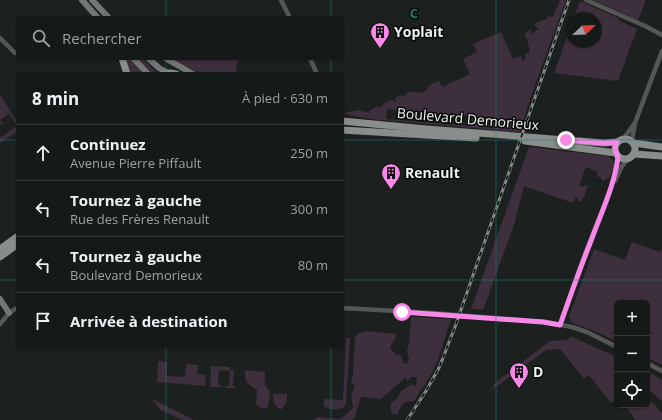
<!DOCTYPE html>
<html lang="fr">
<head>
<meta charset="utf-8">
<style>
	:root { --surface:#151918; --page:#222625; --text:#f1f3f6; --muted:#9da0a2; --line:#343837 }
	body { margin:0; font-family:"Open Sans",sans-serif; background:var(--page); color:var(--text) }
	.controls { position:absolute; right:12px; bottom:12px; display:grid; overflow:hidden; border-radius:6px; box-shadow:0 1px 3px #0004 }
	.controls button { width:36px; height:36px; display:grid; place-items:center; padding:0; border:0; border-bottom:1px solid var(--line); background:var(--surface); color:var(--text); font:20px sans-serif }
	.compass { position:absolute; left:566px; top:12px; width:36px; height:36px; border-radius:50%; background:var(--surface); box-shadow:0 1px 3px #0004; rotate:67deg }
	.stop { position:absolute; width:12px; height:12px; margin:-9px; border:3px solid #f987e8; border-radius:50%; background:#fff }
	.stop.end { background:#f987e8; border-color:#fff; box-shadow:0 1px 4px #0008 }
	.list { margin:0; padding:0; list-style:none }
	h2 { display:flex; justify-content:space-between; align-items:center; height:52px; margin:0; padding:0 16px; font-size:17px }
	h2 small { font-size:13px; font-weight:400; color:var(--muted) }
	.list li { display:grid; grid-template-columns:26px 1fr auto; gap:12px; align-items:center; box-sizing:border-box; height:56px; padding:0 16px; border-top:1px solid var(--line) }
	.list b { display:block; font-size:15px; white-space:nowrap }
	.list p { margin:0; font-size:13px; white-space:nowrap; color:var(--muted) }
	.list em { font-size:13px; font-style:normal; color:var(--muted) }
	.icon { flex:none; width:22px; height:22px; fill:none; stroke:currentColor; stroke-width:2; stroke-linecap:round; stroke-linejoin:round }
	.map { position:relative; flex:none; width:662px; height:420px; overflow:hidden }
	.search { position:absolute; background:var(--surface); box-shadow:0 1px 3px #0004; left:16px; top:16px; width:328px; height:44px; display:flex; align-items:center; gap:10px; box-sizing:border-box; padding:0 14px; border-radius:6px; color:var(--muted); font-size:15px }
	.panel { position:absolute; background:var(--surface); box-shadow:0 1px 3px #0004; left:16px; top:72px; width:328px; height:276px; border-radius:6px }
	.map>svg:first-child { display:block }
</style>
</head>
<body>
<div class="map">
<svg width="662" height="420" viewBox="0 0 662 420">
	<rect width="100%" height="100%" fill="#1c2120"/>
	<g fill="#3d2f3b" fill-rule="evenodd">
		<path d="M560,0H566L529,102L520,132L371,119L348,115L344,113L359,110L369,113V111L378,106L379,108L383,106V104L392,100L396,102L395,98L401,95L402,97L407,94L406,93C412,90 417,94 423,92C426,91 427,88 430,85C433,83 436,82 439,81L442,87L470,74L463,59L477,52L473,44L501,32L513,59L521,56L523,61L525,59V54L530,52L527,39L524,34L530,30H531L532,35L537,30L539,29L534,25C538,21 541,20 546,20L548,16L553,17ZM387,109L472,116V126L386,119Z"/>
		<path d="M593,0H646L638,20Z"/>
		<path d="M580,1L618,18V20L637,29L619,78L617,81L554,73L572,24V42H596V18H574Z"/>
		<path d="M122,58H142L158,74H127Z"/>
		<path d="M171,58H238L236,66L237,74H200Z"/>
		<path d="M0,95L18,123V131L0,143V138L17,126L9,114L0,120L3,124L1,125L0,124Z"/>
		<path d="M529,147L608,156L612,159L615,164L609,178L602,181L600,176L596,178L598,172L586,167L579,185L583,187L584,185L588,186L584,197L580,202L578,201L577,197L576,196L573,203L524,186L514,225L483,310L471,309Z"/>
		<path d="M632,242L660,252L662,249V365L647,358V303H617V338L614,340L592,330L572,323L569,317L594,249L625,260Z"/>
		<path d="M411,317L451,319L438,360L432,373L414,401C402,401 402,405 397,415L392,413L390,408L392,402L397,399L401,391L412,384L413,386L416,385L417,377H411L407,382L406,377L381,399L361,397L355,417L352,420H312L319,417L340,419L348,413L353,408L351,395L355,386L351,382L353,375L355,338L357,335L359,333L366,331L396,334L395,339L390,347L395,354L401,355L403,360V363L407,364L409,359L407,351L409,343Z"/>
		<path d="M570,336L617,357V396L615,400L611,403L589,375L584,379L561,350L554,349L546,350L497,386L491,390L495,383L550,341L568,340Z"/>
		<path d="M346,338H350L346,404C342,411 331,411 324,406V399L343,400Z"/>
		<path d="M158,361L167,362V376L185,377L186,364L198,365L197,374L206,375L205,386L157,382Z"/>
		<path d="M211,366L230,367V370L234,371L233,386L236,387V388H226V386H229L230,371L219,370L218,385H221V387H210Z"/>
		<path d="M245,370L265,372C265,376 264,381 265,385C266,387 268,389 269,390C271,395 269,406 266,409L260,408L256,404L257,390C248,384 244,383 245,370Z"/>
		<path d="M647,371L662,380V401L647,388Z"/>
		<path d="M273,394H287V401L282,409H280C273,405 273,401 273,394Z"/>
		<path d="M647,397L662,413V420H636L624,405H647Z"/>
		<path d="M151,398L192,419L195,420H182L161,410Z"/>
	</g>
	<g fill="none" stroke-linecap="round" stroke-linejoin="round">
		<g stroke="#555757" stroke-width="4.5">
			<path d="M281,0L290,18"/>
			<path d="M586,0L645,26L662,35"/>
			<path d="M0,38L15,53"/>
			<path d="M310,58L317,74"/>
			<path d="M624,138L634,124"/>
			<path d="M632,140L635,123L662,51"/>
			<path d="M615,181L622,166L628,159"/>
			<path d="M342,308L432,313L546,322L572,327L587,332L617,347"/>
			<path d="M0,324L9,313L18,307"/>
			<path d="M560,325C570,297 580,268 590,241C601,213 615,185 618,156"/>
			<path d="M647,363L662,371"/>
		</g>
		<g stroke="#727675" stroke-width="6">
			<path d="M82,0L98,18"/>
			<path d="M92,0L109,18"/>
			<path d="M133,58L148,74"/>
			<path d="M148,58L159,68L168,73"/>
			<path d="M165,58L193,74"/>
			<path d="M0,299L9,313"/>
		</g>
		<g stroke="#898e8d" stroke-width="7">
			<path d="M122,58L127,74"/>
			<path d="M163,74L170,73L176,74"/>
			<path d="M342,121L426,129L604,143L617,142"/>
			<path d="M342,130L476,138"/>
			<circle cx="625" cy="149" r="10"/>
			<path d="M525,141L616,153"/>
			<path d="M634,143L662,147"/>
			<path d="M634,154L662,156"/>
			<path d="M0,249L18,236"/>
			<path d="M0,257L18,244"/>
		</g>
		<g stroke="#818685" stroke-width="3">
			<path id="rail" d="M407,420L426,391L439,368L455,327L569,0"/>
		</g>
		<use href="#rail" stroke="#080a0a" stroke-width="1.5" stroke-dasharray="4.5" stroke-linecap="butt"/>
	</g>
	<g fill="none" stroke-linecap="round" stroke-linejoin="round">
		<path stroke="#f987e8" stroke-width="5" d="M402,312L543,322L560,325C570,297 580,268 591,241C601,213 615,185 618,156C614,151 614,147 617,142L604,143L566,140"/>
	</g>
	<path fill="none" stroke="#1a7c75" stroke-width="1" stroke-opacity="0.55" d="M166,0V18M331,0V18M496,0V420M166,58V74M331,58V74M0,140H18M342,140H662M0,280H18M342,280H662M166,346V420M331,346V420"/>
	<defs>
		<g id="building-pin" transform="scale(1)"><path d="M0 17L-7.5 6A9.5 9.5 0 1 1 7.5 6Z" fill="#f987e8" stroke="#080a0a"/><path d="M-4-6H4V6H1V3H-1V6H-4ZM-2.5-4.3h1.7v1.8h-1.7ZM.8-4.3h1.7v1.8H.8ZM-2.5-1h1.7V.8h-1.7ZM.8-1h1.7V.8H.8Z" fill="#111"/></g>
	</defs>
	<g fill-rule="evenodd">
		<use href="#building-pin" x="380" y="32"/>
		<use href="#building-pin" x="391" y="173"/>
		<use href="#building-pin" x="519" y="372"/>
	</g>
	<g text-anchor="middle" stroke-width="3" stroke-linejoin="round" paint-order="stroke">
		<g font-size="14" font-weight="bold" fill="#eef2f1" stroke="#080a0a" text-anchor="start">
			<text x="394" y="37">Yoplait</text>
			<text x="405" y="178">Renault</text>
			<text x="533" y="377">D</text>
		</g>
		<g font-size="14" fill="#eef2f1" stroke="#080a0a">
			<text transform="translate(468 119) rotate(5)" y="5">Boulevard Demorieux</text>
		</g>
	</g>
	<g font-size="13" text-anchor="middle" font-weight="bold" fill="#1a7c75" stroke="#080a0a" stroke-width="3" stroke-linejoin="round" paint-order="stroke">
		<text x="414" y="18">C</text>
	</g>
</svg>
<div class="controls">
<button>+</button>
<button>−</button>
<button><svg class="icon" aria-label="locate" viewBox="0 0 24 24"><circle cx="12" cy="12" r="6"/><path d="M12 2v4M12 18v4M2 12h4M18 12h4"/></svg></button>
</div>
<svg class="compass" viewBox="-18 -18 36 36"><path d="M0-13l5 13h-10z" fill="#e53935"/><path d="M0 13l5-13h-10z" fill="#9da0a2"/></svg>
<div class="stop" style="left:402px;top:312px"></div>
<div class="stop end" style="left:566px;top:140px"></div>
<div class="search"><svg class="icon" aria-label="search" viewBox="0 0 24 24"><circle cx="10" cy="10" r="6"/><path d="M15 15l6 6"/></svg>Rechercher</div>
<section class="panel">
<h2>8 min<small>À pied · 630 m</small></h2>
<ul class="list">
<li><svg class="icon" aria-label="ahead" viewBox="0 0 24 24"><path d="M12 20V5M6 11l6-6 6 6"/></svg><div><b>Continuez</b><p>Avenue Pierre Piffault</p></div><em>250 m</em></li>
<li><svg class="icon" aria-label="left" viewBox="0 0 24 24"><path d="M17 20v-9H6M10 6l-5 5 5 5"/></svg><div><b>Tournez à gauche</b><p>Rue des Frères Renault</p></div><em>300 m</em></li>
<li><svg class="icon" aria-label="left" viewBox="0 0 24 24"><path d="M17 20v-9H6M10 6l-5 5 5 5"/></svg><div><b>Tournez à gauche</b><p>Boulevard Demorieux</p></div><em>80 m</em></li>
<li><svg class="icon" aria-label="arrive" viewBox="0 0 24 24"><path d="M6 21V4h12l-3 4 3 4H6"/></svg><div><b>Arrivée à destination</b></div></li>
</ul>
</section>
</div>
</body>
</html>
